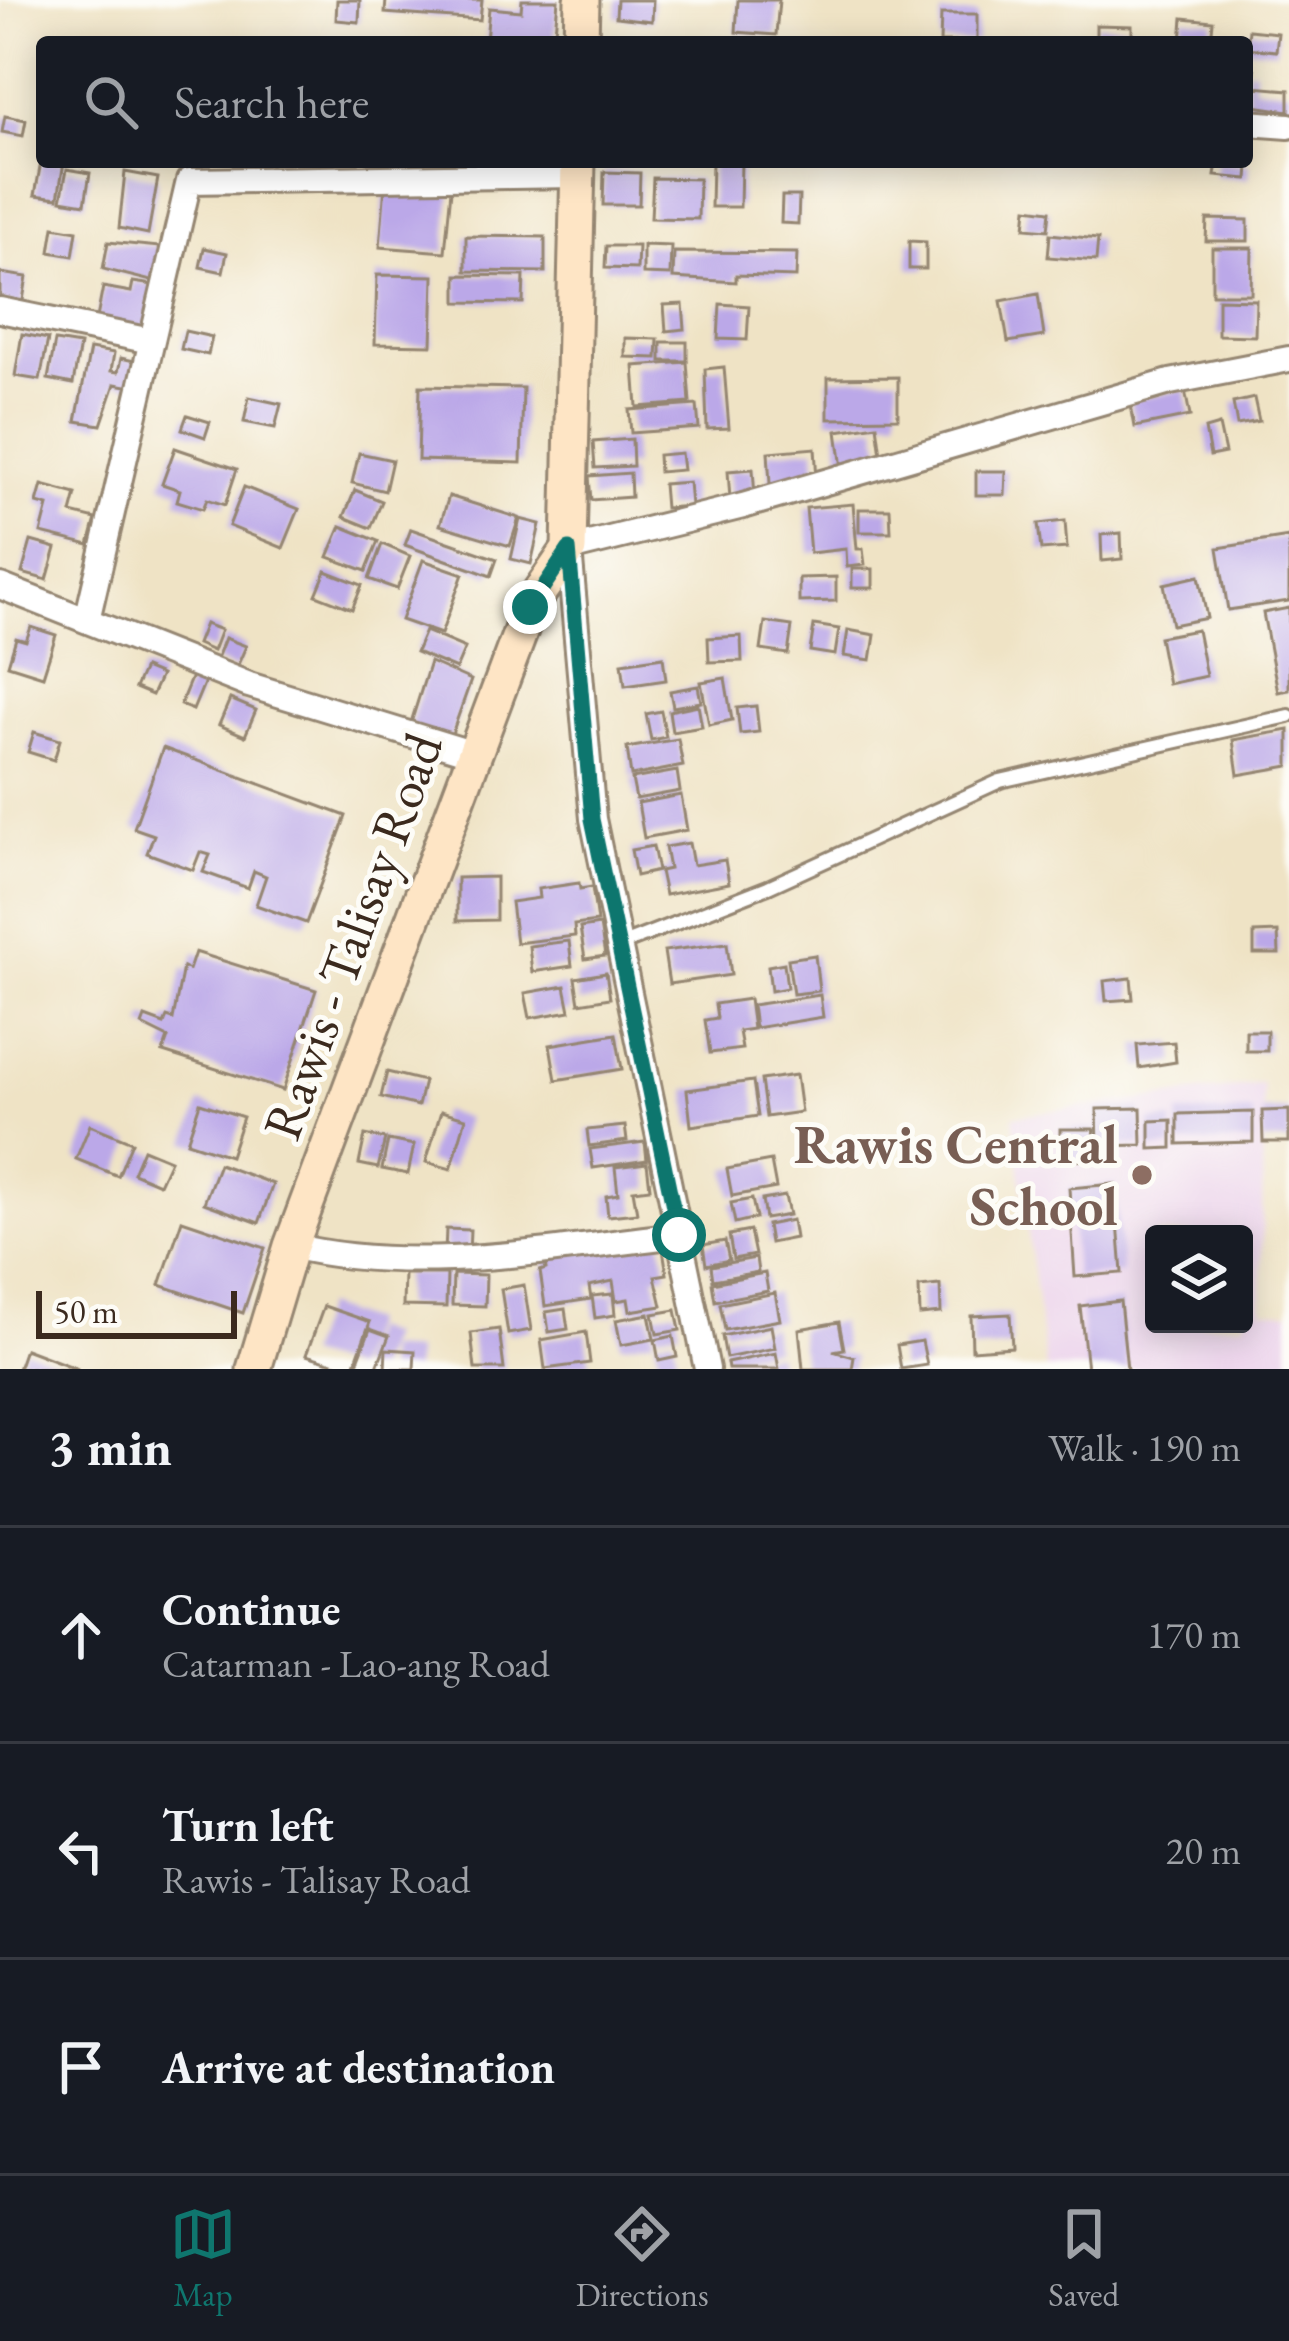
<!DOCTYPE html>
<html lang="en">
<head>
<meta charset="utf-8">
<style>
	:root { --surface:#171b24; --page:#242831; --text:#f1f3f6; --muted:#9ea1a6; --line:#363941; --accent:#0f766e }
	body { margin:0; font-family:"EB Garamond",serif; background:var(--page); color:var(--text) }
	.controls { position:absolute; right:36px; bottom:36px; display:grid; overflow:hidden; border-radius:12px; box-shadow:0 6px 30px #0003 }
	.controls button { width:108px; height:108px; display:grid; place-items:center; padding:0; border:0; border-bottom:3px solid var(--line); background:var(--surface); color:var(--text); font:60px sans-serif }
	.scale { position:absolute; left:36px; bottom:30px; width:201px; box-sizing:border-box; padding-left:12px; border:6px solid #3b2a1e; border-top:0; font-size:33px; line-height:42px; white-space:nowrap; color:#3b2a1e; -webkit-text-stroke:9px #fdfcf7; paint-order:stroke }
	.stop { position:absolute; width:36px; height:36px; margin:-27px; border:9px solid #0f766e; border-radius:50%; background:#fff }
	.stop.end { background:#0f766e; border-color:#fff; box-shadow:0 3px 12px #0008 }
	.list { margin:0; padding:0; list-style:none }
	h2 { display:flex; justify-content:space-between; align-items:center; height:156px; margin:0; padding:0 48px; font-size:51px }
	h2 small { font-size:39px; font-weight:400; color:var(--muted) }
	.list li { display:grid; grid-template-columns:78px 1fr auto; gap:36px; align-items:center; box-sizing:border-box; height:216px; padding:0 48px; border-top:3px solid var(--line) }
	.list b { display:block; font-size:45px; white-space:nowrap }
	.list p { margin:0; font-size:39px; white-space:nowrap; color:var(--muted) }
	.list em { font-size:39px; font-style:normal; color:var(--muted) }
	.icon { flex:none; width:66px; height:66px; fill:none; stroke:currentColor; stroke-width:2; stroke-linecap:round; stroke-linejoin:round }
	.map { position:relative; flex:none; width:1289px; height:1369px; overflow:hidden }
	.search { position:absolute; background:var(--surface); box-shadow:0 6px 30px #0003; left:36px; right:36px; top:36px; height:132px; display:flex; align-items:center; gap:30px; box-sizing:border-box; padding:0 42px; border-radius:12px; color:var(--muted); font-size:45px }
	.sheet { height:804px; background:var(--surface) }
	nav { display:flex; justify-content:space-around; align-items:center; box-sizing:border-box; height:168px; border-top:3px solid var(--line); background:var(--surface); font-size:33px; color:var(--muted) }
	nav a { display:grid; justify-items:center; gap:6px }
	nav .on { color:var(--accent) }
	.map>svg:first-child { display:block }
</style>
</head>
<body>
<div class="map">
<svg width="1289" height="1369" viewBox="0 0 1289 1369">
	<rect width="100%" height="100%" fill="#fdfcf7"/>
	<filter id="ink" filterUnits="userSpaceOnUse"><feTurbulence type="fractalNoise" baseFrequency=".00833" numOctaves="2"/><feDisplacementMap in="SourceGraphic" scale="24" xChannelSelector="R" yChannelSelector="G"/><feConvolveMatrix kernelMatrix="1 2 1 2 8 2 1 2 1" color-interpolation-filters="sRGB"/></filter>
	<filter id="wash" filterUnits="userSpaceOnUse"><feTurbulence type="fractalNoise" baseFrequency=".004" numOctaves="4" result="noise"/><feDisplacementMap in="SourceGraphic" scale="48" xChannelSelector="R" yChannelSelector="G"/><feGaussianBlur stdDeviation="2.7" result="paint"/><feColorMatrix in="noise" values="0 0 0 0 0 0 0 0 0 0 0 0 0 0 0 0 0 1.4 0 .05"/><feComposite in="paint" operator="in"/></filter>
	<g filter="url(#wash)">
		<rect width="100%" height="100%" fill="#efe3c5"/>
		<path fill="#ebd1eb" fill-rule="evenodd" d="M1263,1084L1262,1310L1289,1312V1369H1046L1013,1116ZM1154,1234H1244V1324H1154Z"/>
		<g id="blocks">
			<g fill="#bba8e8">
				<path d="M337,0H360L359,22L336,20Z"/>
				<path d="M386,0H482L480,20L385,13Z"/>
				<path d="M522,0H558L554,42L486,41L489,8L521,11Z"/>
				<path d="M617,0H653L652,21L616,17Z"/>
				<path d="M738,0H779L776,35L736,32Z"/>
				<path d="M941,14H977V42H940Z"/>
				<path d="M1183,18L1213,21L1211,42H1181Z"/>
				<path d="M1096,25L1132,26V42H1096Z"/>
				<path d="M1249,30L1278,33L1276,51L1247,48Z"/>
				<path d="M1247,69L1255,70L1253,87L1289,90V111L1247,105Z"/>
				<path d="M5,116L26,120L23,136L2,132Z"/>
				<path d="M41,162H64L58,198L35,195Z"/>
				<path d="M712,162H741L740,207H711Z"/>
				<path d="M1217,162L1249,165L1248,179L1215,176Z"/>
				<path d="M67,169L90,173L85,204L61,200Z"/>
				<path d="M125,172L158,178L148,234L119,228Z"/>
				<path d="M604,172L640,173L639,205H603Z"/>
				<path d="M653,178L699,179L698,219L651,218Z"/>
				<path d="M385,185L451,190L445,252L380,247Z"/>
				<path d="M782,196H799L798,224L781,223Z"/>
				<path d="M1027,208L1050,211L1048,230L1025,228Z"/>
				<path d="M1207,219L1248,220V241H1206Z"/>
				<path d="M54,227L77,231L73,256L50,252Z"/>
				<path d="M1050,234L1098,239L1096,261L1048,257Z"/>
				<path d="M466,236L545,237V272L466,271Z"/>
				<path d="M909,241L926,242V269H909Z"/>
				<path d="M108,242L170,248L163,284L103,269Z"/>
				<path d="M643,245L671,246L670,275L643,274Z"/>
				<path d="M606,246H638L637,269L605,268Z"/>
				<path d="M204,248L227,253L223,272L200,267Z"/>
				<path d="M1212,248H1252L1251,294H1212Z"/>
				<path d="M674,252L797,253L796,277L736,275V282L673,278Z"/>
				<path d="M0,273L27,277L22,306L0,302Z"/>
				<path d="M377,275L434,276L432,345L375,344Z"/>
				<path d="M457,275L524,276L523,303L457,302Z"/>
				<path d="M133,282L160,286L151,335L96,323L103,287L131,292Z"/>
				<path d="M1038,294L1044,336L1008,342L1001,301Z"/>
				<path d="M1218,299L1256,300L1255,336L1218,335Z"/>
				<path d="M683,304L685,329L666,331L664,305Z"/>
				<path d="M720,304L749,306L747,340L718,339Z"/>
				<path d="M185,331L212,337L208,355L181,349Z"/>
				<path d="M22,334L48,339L40,380L15,376Z"/>
				<path d="M625,338L658,339L657,358L625,357Z"/>
				<path d="M55,341L80,345L73,384L48,379Z"/>
				<rect x="661" y="342" width="26" height="19"/>
				<path d="M90,349L114,353L111,371L118,372L121,358L143,363L137,388L115,384L101,425L76,421Z"/>
				<path d="M687,362L690,403L637,407L634,366Z"/>
				<path d="M724,367L729,428L707,429L705,369Z"/>
				<path d="M898,377V418L828,419V378Z"/>
				<path d="M420,386L523,388L521,463L418,460Z"/>
				<path d="M1185,390L1190,416L1135,427L1130,400Z"/>
				<path d="M249,397L281,404L275,428L244,422Z"/>
				<path d="M1254,398L1259,421L1237,425L1233,403Z"/>
				<path d="M697,405L699,428L631,433L629,410Z"/>
				<path d="M187,415L210,422L205,437L182,429Z"/>
				<path d="M877,425L882,462L842,468L837,431Z"/>
				<path d="M1219,425L1225,453L1210,456L1205,429Z"/>
				<path d="M632,439L633,466L595,468L593,442Z"/>
				<path d="M175,448L237,469L225,505L207,499L203,509L177,501L180,490L162,484Z"/>
				<path d="M815,448L817,480L770,484L768,452Z"/>
				<path d="M359,453L392,460L385,491L352,483Z"/>
				<path d="M681,453L683,470L659,472L658,455Z"/>
				<path d="M753,469L755,497L730,499L728,471Z"/>
				<path d="M976,471H1006L1005,495H976Z"/>
				<path d="M630,473L631,497L591,500L589,476Z"/>
				<path d="M689,482L691,506L665,508L663,484Z"/>
				<path d="M42,485L76,494L71,513L96,519L89,545L41,533L48,506L37,503Z"/>
				<path d="M244,487L299,509L283,548L229,526Z"/>
				<path d="M355,490L382,501L371,528L344,517Z"/>
				<path d="M449,496L519,518L510,546L440,525Z"/>
				<path d="M853,504L857,549H863L865,565L847,567L846,549L810,553L806,508Z"/>
				<path d="M859,509H890L891,532H859Z"/>
				<path d="M520,519L540,524L531,564L511,559Z"/>
				<path d="M1065,521L1067,548L1041,550L1038,524Z"/>
				<path d="M341,526L378,541L366,571L328,557Z"/>
				<path d="M411,529L497,559L491,576L405,545Z"/>
				<path d="M1121,533L1122,559L1102,561L1101,535Z"/>
				<path d="M1289,537V601L1228,610L1218,548Z"/>
				<path d="M31,541L56,548L47,580L22,573Z"/>
				<path d="M382,544L410,556L397,589L369,579Z"/>
				<path d="M423,560L463,574L441,634L401,620Z"/>
				<rect x="852" y="569" width="21" height="19"/>
				<path d="M326,571L362,585L352,609L316,595Z"/>
				<path d="M1199,576L1207,618L1172,625L1164,584Z"/>
				<path d="M836,577V601L799,602V578Z"/>
				<path d="M1289,608V690L1278,692L1263,613Z"/>
				<path d="M765,622L792,626L788,654L761,650Z"/>
				<path d="M205,624L221,630L213,651L197,644Z"/>
				<path d="M814,625L839,629L835,655L810,651Z"/>
				<path d="M31,627L56,635L43,676L8,665L16,638L26,641Z"/>
				<path d="M848,630L875,635L871,660L844,656Z"/>
				<path d="M1197,630L1206,676L1168,684L1159,637Z"/>
				<path d="M425,631L465,648L456,669L416,652Z"/>
				<path d="M741,636L742,661L709,662L708,638Z"/>
				<path d="M225,638L246,646L236,669L216,661Z"/>
				<path d="M663,657L666,680L625,686L622,663Z"/>
				<path d="M430,662L471,680L448,745L409,729Z"/>
				<path d="M144,668L161,675L152,695L135,688Z"/>
				<path d="M192,676L205,681L193,710L180,705Z"/>
				<path d="M725,678L732,720L709,725L701,682Z"/>
				<path d="M698,686L701,702L673,707L670,691Z"/>
				<path d="M230,699L256,710L245,736L219,725Z"/>
				<path d="M698,705L702,727L672,732L669,711Z"/>
				<path d="M756,706L759,732L740,734L737,708Z"/>
				<path d="M661,711L666,737L651,740L646,714Z"/>
				<path d="M1289,730V766L1238,775L1233,740Z"/>
				<path d="M34,732L60,740L54,760L28,752Z"/>
				<path d="M678,739L683,766L631,776L627,748Z"/>
				<path d="M163,748L346,816L306,923L256,905L266,876L254,871L248,888L203,872L210,855L200,852L193,870L147,853L154,835L134,828Z"/>
				<path d="M677,771L680,791L636,799L632,779Z"/>
				<path d="M681,795L687,830L644,838L638,803Z"/>
				<path d="M689,843L693,865L725,860L729,883L665,895L660,871L669,869L665,847Z"/>
				<path d="M653,846L658,871L636,876L631,850Z"/>
				<path d="M496,877V920L457,921V878Z"/>
				<path d="M579,883L580,889L592,887L597,922L574,925L575,936L516,943L511,902L539,898L538,889Z"/>
				<path d="M600,925L605,956L585,959L580,928Z"/>
				<path d="M1278,932L1279,954H1254V933Z"/>
				<path d="M569,941L572,966L532,972L529,946Z"/>
				<path d="M727,943L731,975L669,984L664,951Z"/>
				<path d="M195,952L316,990L283,1090L163,1052L168,1038L142,1025L145,1017L164,1024L167,1017L173,1019L183,967L189,970Z"/>
				<path d="M815,955L819,991L793,994L788,959Z"/>
				<path d="M784,963L787,988L771,991L768,966Z"/>
				<path d="M606,973L610,998L579,1003L575,978Z"/>
				<path d="M1131,978L1133,999L1106,1001L1104,981Z"/>
				<path d="M565,986L570,1011L530,1018L525,993Z"/>
				<path d="M820,995L823,1017L755,1028L752,1005Z"/>
				<path d="M749,999L753,1029L739,1031L742,1049L710,1053L705,1020L717,1018L715,1004Z"/>
				<rect x="1246" y="1031" width="21" height="20"/>
				<path d="M616,1034L622,1069L556,1080L550,1045Z"/>
				<path d="M1174,1042L1176,1062L1139,1068L1137,1045Z"/>
				<path d="M387,1072L424,1081L418,1106L381,1097Z"/>
				<path d="M796,1075L801,1112L766,1117L761,1080Z"/>
				<path d="M753,1081L758,1116L691,1126L687,1090Z"/>
				<path d="M200,1103L243,1117L230,1156L187,1142Z"/>
				<path d="M1141,1108L1142,1145L1098,1146L1097,1109Z"/>
				<path d="M1289,1110V1142H1263L1262,1111Z"/>
				<path d="M441,1111L466,1118L451,1169L426,1162Z"/>
				<path d="M1253,1112V1142L1178,1144V1114Z"/>
				<path d="M1172,1120V1148L1150,1149V1121Z"/>
				<path d="M90,1125L132,1142L118,1176L76,1159Z"/>
				<path d="M625,1126L627,1141L589,1146L587,1130Z"/>
				<path d="M1060,1129H1094L1095,1160L1060,1161Z"/>
				<path d="M365,1135L385,1139L378,1168L359,1164Z"/>
				<path d="M388,1140L414,1145L408,1174L382,1169Z"/>
				<path d="M645,1142L647,1160L593,1168L590,1149Z"/>
				<path d="M143,1149L170,1160L159,1184L133,1173Z"/>
				<path d="M771,1161L776,1188L732,1196L727,1169Z"/>
				<path d="M647,1163L650,1188L633,1190L637,1213L608,1216L606,1196L618,1194L615,1167Z"/>
				<path d="M219,1164L273,1184L259,1223L204,1203Z"/>
				<path d="M1115,1184L1122,1273L1075,1277L1069,1188Z"/>
				<path d="M785,1196L789,1215L765,1219L762,1200Z"/>
				<path d="M752,1199L756,1218L735,1223L731,1203Z"/>
				<path d="M182,1220L265,1248L243,1313L160,1285Z"/>
				<path d="M792,1220L795,1238L770,1243L767,1225Z"/>
				<path d="M446,1229L470,1230L469,1254L445,1253Z"/>
				<path d="M750,1231L755,1255L733,1259L729,1235Z"/>
				<path d="M661,1237L667,1274L655,1276L662,1306L630,1311L628,1299L616,1301L613,1281L589,1286L591,1299L545,1306L540,1271L546,1269L544,1256Z"/>
				<path d="M725,1241L729,1260L706,1265L703,1245Z"/>
				<path d="M756,1258L758,1272L713,1280L711,1266Z"/>
				<path d="M765,1273L768,1291L715,1301L712,1283Z"/>
				<path d="M404,1274H447L446,1307L403,1306Z"/>
				<path d="M453,1274L486,1275L485,1306L452,1305Z"/>
				<path d="M524,1285L531,1330L508,1334L501,1289Z"/>
				<path d="M940,1285L941,1313L920,1315L919,1287Z"/>
				<path d="M775,1293L780,1320L725,1330L720,1304Z"/>
				<path d="M613,1294L615,1315L595,1318L592,1296Z"/>
				<path d="M1120,1301L1127,1369H1087L1080,1306Z"/>
				<path d="M324,1306L370,1322L353,1369L306,1355Z"/>
				<path d="M565,1309L568,1329L549,1332L546,1312Z"/>
				<path d="M676,1310L680,1330L657,1334L653,1314Z"/>
				<path d="M649,1314L654,1339L621,1345L616,1320Z"/>
				<path d="M1010,1314L1012,1347L972,1350L971,1316Z"/>
				<path d="M839,1322L844,1349L833,1351L854,1357L852,1369H803L799,1329Z"/>
				<path d="M771,1326L775,1348L726,1358L722,1336Z"/>
				<path d="M370,1329L389,1336L376,1369H365L356,1366Z"/>
				<path d="M499,1329L504,1369H475L471,1333Z"/>
				<path d="M586,1332L590,1363L545,1369L541,1340Z"/>
				<path d="M673,1336L677,1357L659,1361L655,1340Z"/>
				<path d="M922,1341L927,1365L901,1369L897,1345Z"/>
				<path d="M25,1349L78,1369H18Z"/>
				<path d="M386,1349L415,1351L414,1369H385Z"/>
				<path d="M776,1353L779,1369H728L727,1363Z"/>
			</g>
		</g>
	</g>
	<g filter="url(#ink)">
		<use href="#blocks" fill-opacity="0" stroke="#958672" stroke-width="3"/>
		<g fill="none" stroke-linecap="round" stroke-linejoin="round">
			<g stroke="#958672" stroke-width="18">
				<path id="service" d="M620,945L768,887L1000,781L1289,716"/>
			</g>
			<g stroke="#958672" stroke-width="30">
				<g id="minor">
					<path d="M1247,123L1289,126"/>
					<path d="M0,310L151,341"/>
					<path d="M0,586L249,685L474,754"/>
					<path d="M87,620L189,181L577,175"/>
					<path d="M291,1246C417,1276 553,1249 679,1235"/>
					<path d="M707,1369L593,819L569,549L743,506L1170,382L1289,359"/>
				</g>
			</g>
			<g stroke="#958672" stroke-width="39">
				<g id="secondary">
					<path d="M581,42L582,0"/>
					<path d="M254,1369L291,1246L530,606L569,549L578,162"/>
				</g>
			</g>
			<use href="#service" stroke="#fff" stroke-width="12"/>
			<use href="#minor" stroke="#fff" stroke-width="24"/>
			<use href="#secondary" stroke="#fee5c5" stroke-width="33"/>
		</g>
	</g>
	<g fill="none" stroke-linecap="round" stroke-linejoin="round" filter="url(#ink)">
		<path stroke="#0f766e" stroke-width="15" d="M530,607L569,549L592,819L679,1235"/>
	</g>
	<circle fill="#8d6e63" stroke="#fdfcf7" stroke-width="4.5" cx="1142" cy="1175" r="12"/>
	<g text-anchor="middle" stroke-width="10" stroke-linejoin="round" paint-order="stroke">
		<g font-size="54" fill="#3b2a1e" stroke="#fdfcf7">
			<text transform="translate(352 936) rotate(-70)" y="19">Rawis - Talisay Road</text>
		</g>
		<g font-size="54" font-weight="bold" fill="#785e54" stroke="#fdfcf7" text-anchor="end">
			<text x="1118" y="1163">Rawis Central<tspan x="1118" dy="62">School</tspan></text>
		</g>
	</g>
</svg>
<div class="controls">
<button><svg class="icon" aria-label="layers" viewBox="0 0 24 24"><path d="M12 4l9 5-9 5-9-5zM3 14l9 5 9-5"/></svg></button>
</div>
<div class="scale">50 m</div>
<div class="stop" style="left:679px;top:1235px"></div>
<div class="stop end" style="left:530px;top:607px"></div>
<div class="search"><svg class="icon" aria-label="search" viewBox="0 0 24 24"><circle cx="10" cy="10" r="6"/><path d="M15 15l6 6"/></svg>Search here</div>
</div>
<section class="sheet">
<h2>3 min<small>Walk · 190 m</small></h2>
<ul class="list">
<li><svg class="icon" aria-label="ahead" viewBox="0 0 24 24"><path d="M12 20V5M6 11l6-6 6 6"/></svg><div><b>Continue</b><p>Catarman - Lao-ang Road</p></div><em>170 m</em></li>
<li><svg class="icon" aria-label="left" viewBox="0 0 24 24"><path d="M17 20v-9H6M10 6l-5 5 5 5"/></svg><div><b>Turn left</b><p>Rawis - Talisay Road</p></div><em>20 m</em></li>
<li><svg class="icon" aria-label="arrive" viewBox="0 0 24 24"><path d="M6 21V4h12l-3 4 3 4H6"/></svg><div><b>Arrive at destination</b></div></li>
</ul>
</section>
<nav>
<a class="on"><svg class="icon" aria-label="map" viewBox="0 0 24 24"><path d="M3 6l6-2 6 2 6-2v14l-6 2-6-2-6 2zM9 4v14M15 6v14"/></svg>Map</a>
<a><svg class="icon" aria-label="directions" viewBox="0 0 24 24"><path d="M12 3l9 9-9 9-9-9zM9 14v-3h6M13 9l2 2-2 2"/></svg>Directions</a>
<a><svg class="icon" aria-label="saved" viewBox="0 0 24 24"><path d="M7 4h10v16l-5-4-5 4z"/></svg>Saved</a>
</nav>
</body>
</html>
